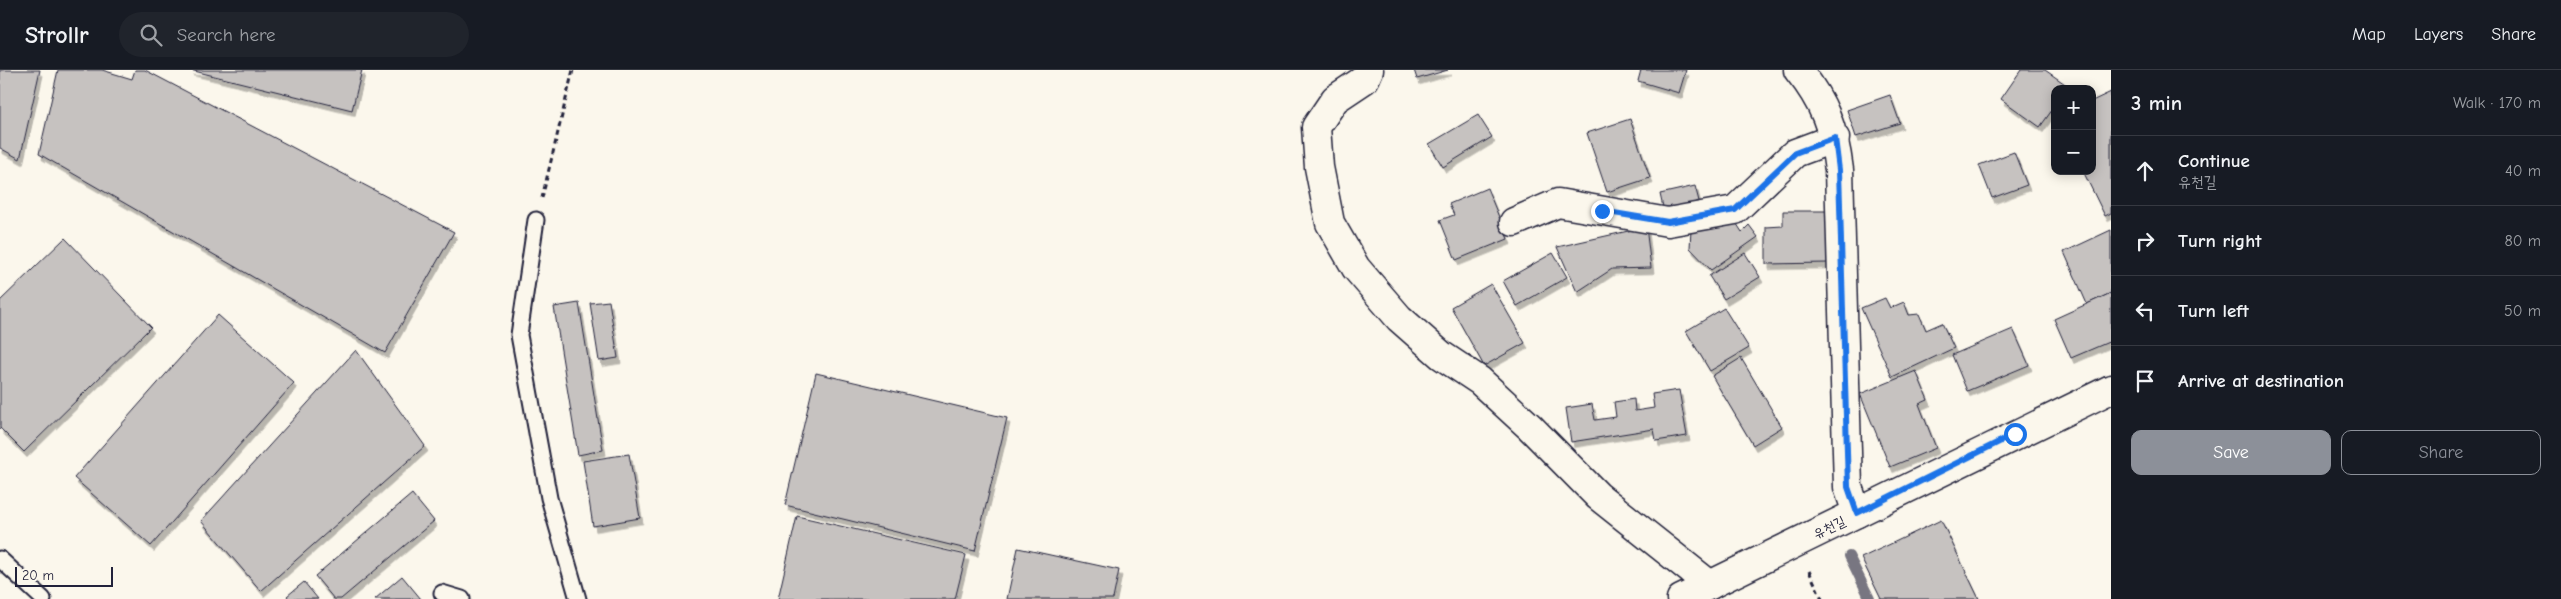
<!DOCTYPE html>
<html lang="en">
<head>
<meta charset="utf-8">
<style>
	:root { --surface:#171b24; --page:#20242c; --text:#f1f3f6; --muted:#9ea1a6; --line:#363941; --accent:#8c9099 }
	body { margin:0; font-family:"Comic Neue","Poor Story",sans-serif; background:var(--page); color:var(--text) }
	.controls { position:absolute; right:15px; top:15px; display:grid; overflow:hidden; border-radius:10px; box-shadow:0 2px 12px #0003 }
	.controls button { width:45px; height:45px; display:grid; place-items:center; padding:0; border:0; border-bottom:1px solid var(--line); background:var(--surface); color:var(--text); font:25px sans-serif }
	.scale { position:absolute; left:15px; bottom:12px; width:98px; box-sizing:border-box; padding-left:5px; border:2px solid #22223b; border-top:0; font-size:14px; line-height:18px; white-space:nowrap; color:#22223b; -webkit-text-stroke:4px #fbf7ec; paint-order:stroke }
	.stop { position:absolute; width:15px; height:15px; margin:-11px; border:4px solid #1a73e8; border-radius:50%; background:#fff }
	.stop.end { background:#1a73e8; border-color:#fff; box-shadow:0 1px 5px #0008 }
	.list { margin:0; padding:0; list-style:none }
	h2 { display:flex; justify-content:space-between; align-items:center; height:65px; margin:0; padding:0 20px; font-size:21px }
	h2 small { font-size:16px; font-weight:400; color:var(--muted) }
	.list li { display:grid; grid-template-columns:32px 1fr auto; gap:15px; align-items:center; box-sizing:border-box; height:70px; padding:0 20px; border-top:1px solid var(--line) }
	.list b { display:block; font-size:19px; white-space:nowrap }
	.list p { margin:0; font-size:16px; white-space:nowrap; color:var(--muted) }
	.list em { font-size:16px; font-style:normal; color:var(--muted) }
	.actions { display:flex; gap:10px; padding:15px 20px }
	.actions a { flex:1; padding:11px 0; border:1px solid var(--accent); border-radius:10px; text-align:center; font-size:18px; color:var(--accent) }
	.actions .main { background:var(--accent); color:#fff }
	.icon { flex:none; width:28px; height:28px; fill:none; stroke:currentColor; stroke-width:2; stroke-linecap:round; stroke-linejoin:round }
	.map { position:relative; flex:none; width:2111px; height:529px; overflow:hidden }
	header { display:flex; align-items:center; gap:30px; box-sizing:border-box; height:70px; padding:0 25px; background:var(--surface); border-bottom:1px solid var(--line) }
	header strong { font-size:24px }
	nav { display:flex; gap:28px; margin-inline-start:auto; font-size:18px }
	.search { width:350px; height:45px; background:var(--page); display:flex; align-items:center; gap:12px; box-sizing:border-box; padding:0 18px; border-radius:28px; color:var(--muted); font-size:19px }
	main { display:flex }
	aside { flex:1; background:var(--surface) }
	.map>svg:first-child { display:block }
</style>
</head>
<body>
<header>
<strong>Strollr</strong>
<div class="search"><svg class="icon" aria-label="search" viewBox="0 0 24 24"><circle cx="10" cy="10" r="6"/><path d="M15 15l6 6"/></svg>Search here</div>
<nav><a>Map</a><a>Layers</a><a>Share</a></nav>
</header>
<main>
<div class="map">
<svg width="2111" height="529" viewBox="0 0 2111 529">
	<defs>
		<filter id="shadow"><feDropShadow dx="3" dy="5.5" stdDeviation="0" flood-color="#0004"/></filter>
	</defs>
	<rect width="100%" height="100%" fill="#fbf7ec"/>
	<filter id="ink" filterUnits="userSpaceOnUse"><feTurbulence type="fractalNoise" baseFrequency=".02" numOctaves="2"/><feDisplacementMap in="SourceGraphic" scale="10" xChannelSelector="R" yChannelSelector="G"/><feConvolveMatrix kernelMatrix="1 2 1 2 8 2 1 2 1" color-interpolation-filters="sRGB"/></filter>
	<g filter="url(#ink)">
		<g fill="none" stroke-linecap="round" stroke-linejoin="round">
			<path stroke="#787681" stroke-width="10" d="M1849,486L1870,529"/>
		</g>
		<g fill="#c6c2c0" stroke="#22223b" filter="url(#shadow)">
			<path d="M0,0H40L20,89L0,78Z"/>
			<path d="M58,0H102L132,9L135,0H145L454,162L385,283L39,84Z"/>
			<path d="M190,0H362L352,40Z"/>
			<path d="M1414,0H1448L1417,9Z"/>
			<path d="M1641,0H1686L1679,23L1638,11Z"/>
			<path d="M2021,0H2045L2068,16L2066,19H2055V36L2040,57L2001,29Z"/>
			<path d="M2111,22V143L2105,146L2083,101H2092V31Z"/>
			<path d="M1890,25L1900,53L1856,67L1847,40Z"/>
			<path d="M1478,45L1492,67L1443,97L1429,74Z"/>
			<path d="M1630,49L1650,108L1607,122L1587,63Z"/>
			<path d="M2014,82L2027,115L1992,128L1979,95Z"/>
			<path d="M1695,116L1700,135L1664,142L1660,124Z"/>
			<path d="M1487,118L1508,169L1456,190L1440,150L1454,145L1449,134Z"/>
			<path d="M1783,141H1827L1828,193L1766,194V157L1783,156Z"/>
			<path d="M1735,151L1742,162L1749,155L1758,167L1711,200L1690,178L1691,159Z"/>
			<path d="M1646,157L1651,198L1612,199L1577,222L1557,177Z"/>
			<path d="M2111,160V223L2087,234L2064,182Z"/>
			<path d="M65,168L151,257L24,382L0,358V231Z"/>
			<path d="M1553,183L1567,207L1517,236L1503,211Z"/>
			<path d="M1745,183L1760,207L1724,229L1709,206Z"/>
			<path d="M1491,214L1525,273L1484,296L1451,237Z"/>
			<path d="M2111,223V271L2071,288L2054,249Z"/>
			<path d="M1885,228L1890,238L1904,232L1909,245L1919,244L1926,260L1942,253L1954,278L1892,307L1861,238Z"/>
			<path d="M609,231L618,288L599,291L590,233Z"/>
			<path d="M579,233L603,380L578,385L554,237Z"/>
			<path d="M1724,238L1749,278L1710,301L1686,261Z"/>
			<path d="M218,245L294,313L151,476L74,408Z"/>
			<path d="M2013,259L2029,295L1967,321L1952,285Z"/>
			<path d="M356,280L425,376L261,521L201,451Z"/>
			<path d="M1741,288L1782,357L1753,375L1712,306Z"/>
			<path d="M1916,301L1928,330L1919,334L1936,378L1890,397L1860,324Z"/>
			<path d="M816,303L1007,348L975,481L785,435Z"/>
			<path d="M1679,320L1687,366L1656,371L1654,359L1571,372L1566,338L1592,334L1595,350L1616,347L1614,332L1634,329L1635,341L1654,338L1652,324Z"/>
			<path d="M629,384L640,448L593,456L583,391Z"/>
			<path d="M412,424L434,451L341,529H334L315,506Z"/>
			<path d="M797,446L966,485L955,529H778Z"/>
			<path d="M1941,450L1979,529H1881L1861,488Z"/>
			<path d="M1018,478L1119,500L1113,529H1007Z"/>
			<path d="M402,506L421,529H375Z"/>
			<path d="M304,512L318,529H289L287,526Z"/>
		</g>
		<g fill="none" stroke-linecap="round" stroke-linejoin="round">
			<g stroke="#22223b" stroke-width="19">
				<g id="lane">
					<path d="M536,150L519,265L549,428L578,529"/>
					<path d="M0,489L43,529"/>
					<path d="M442,523L462,529"/>
				</g>
			</g>
			<g stroke="#22223b" stroke-width="31">
				<g id="street">
					<path d="M1369,0L1365,9L1335,29L1316,57L1319,97L1330,153L1356,198L1399,248L1441,285L1480,311L1530,357L1598,426L1710,515"/>
					<path d="M1798,0C1824,32 1834,59 1839,100L1848,417L1857,443"/>
					<path d="M1514,152L1558,133L1668,152L1735,140L1795,83L1835,68"/>
				</g>
			</g>
			<g stroke="#22223b" stroke-width="31">
				<path id="secondary" d="M1681,529L2111,319"/>
			</g>
			<g stroke="#22223b" stroke-width="3" stroke-dasharray="5 4" stroke-linecap="butt">
				<path d="M542,128L573,0"/>
				<path d="M1809,501L1822,529"/>
			</g>
			<use href="#lane" stroke="#fbf7ec" stroke-width="15"/>
			<use href="#street" stroke="#fbf7ec" stroke-width="28"/>
			<use href="#secondary" stroke="#fbf7ec" stroke-width="28"/>
		</g>
	</g>
	<g fill="none" stroke-linecap="round" stroke-linejoin="round" filter="url(#ink)">
		<path stroke="#1a73e8" stroke-width="6" d="M1602,141L1668,152L1735,140L1795,83L1835,68L1839,100L1848,417L1857,443L2015,364"/>
	</g>
	<g text-anchor="middle" stroke-width="4" stroke-linejoin="round" paint-order="stroke">
		<g font-size="14" fill="#22223b" stroke="#fbf7ec">
			<text transform="translate(1829 457) rotate(-26)" y="5">유천길</text>
		</g>
	</g>
</svg>
<div class="controls">
<button>+</button>
<button>−</button>
</div>
<div class="scale">20 m</div>
<div class="stop" style="left:2015px;top:364px"></div>
<div class="stop end" style="left:1602px;top:141px"></div>
</div>
<aside>
<h2>3 min<small>Walk · 170 m</small></h2>
<ul class="list">
<li><svg class="icon" aria-label="ahead" viewBox="0 0 24 24"><path d="M12 20V5M6 11l6-6 6 6"/></svg><div><b>Continue</b><p>유천길</p></div><em>40 m</em></li>
<li><svg class="icon" aria-label="right" viewBox="0 0 24 24"><path d="M7 20v-9h11M14 6l5 5-5 5"/></svg><div><b>Turn right</b></div><em>80 m</em></li>
<li><svg class="icon" aria-label="left" viewBox="0 0 24 24"><path d="M17 20v-9H6M10 6l-5 5 5 5"/></svg><div><b>Turn left</b></div><em>50 m</em></li>
<li><svg class="icon" aria-label="arrive" viewBox="0 0 24 24"><path d="M6 21V4h12l-3 4 3 4H6"/></svg><div><b>Arrive at destination</b></div></li>
</ul>
<div class="actions"><a class="main">Save</a><a>Share</a></div>
</aside>
</main>
</body>
</html>
